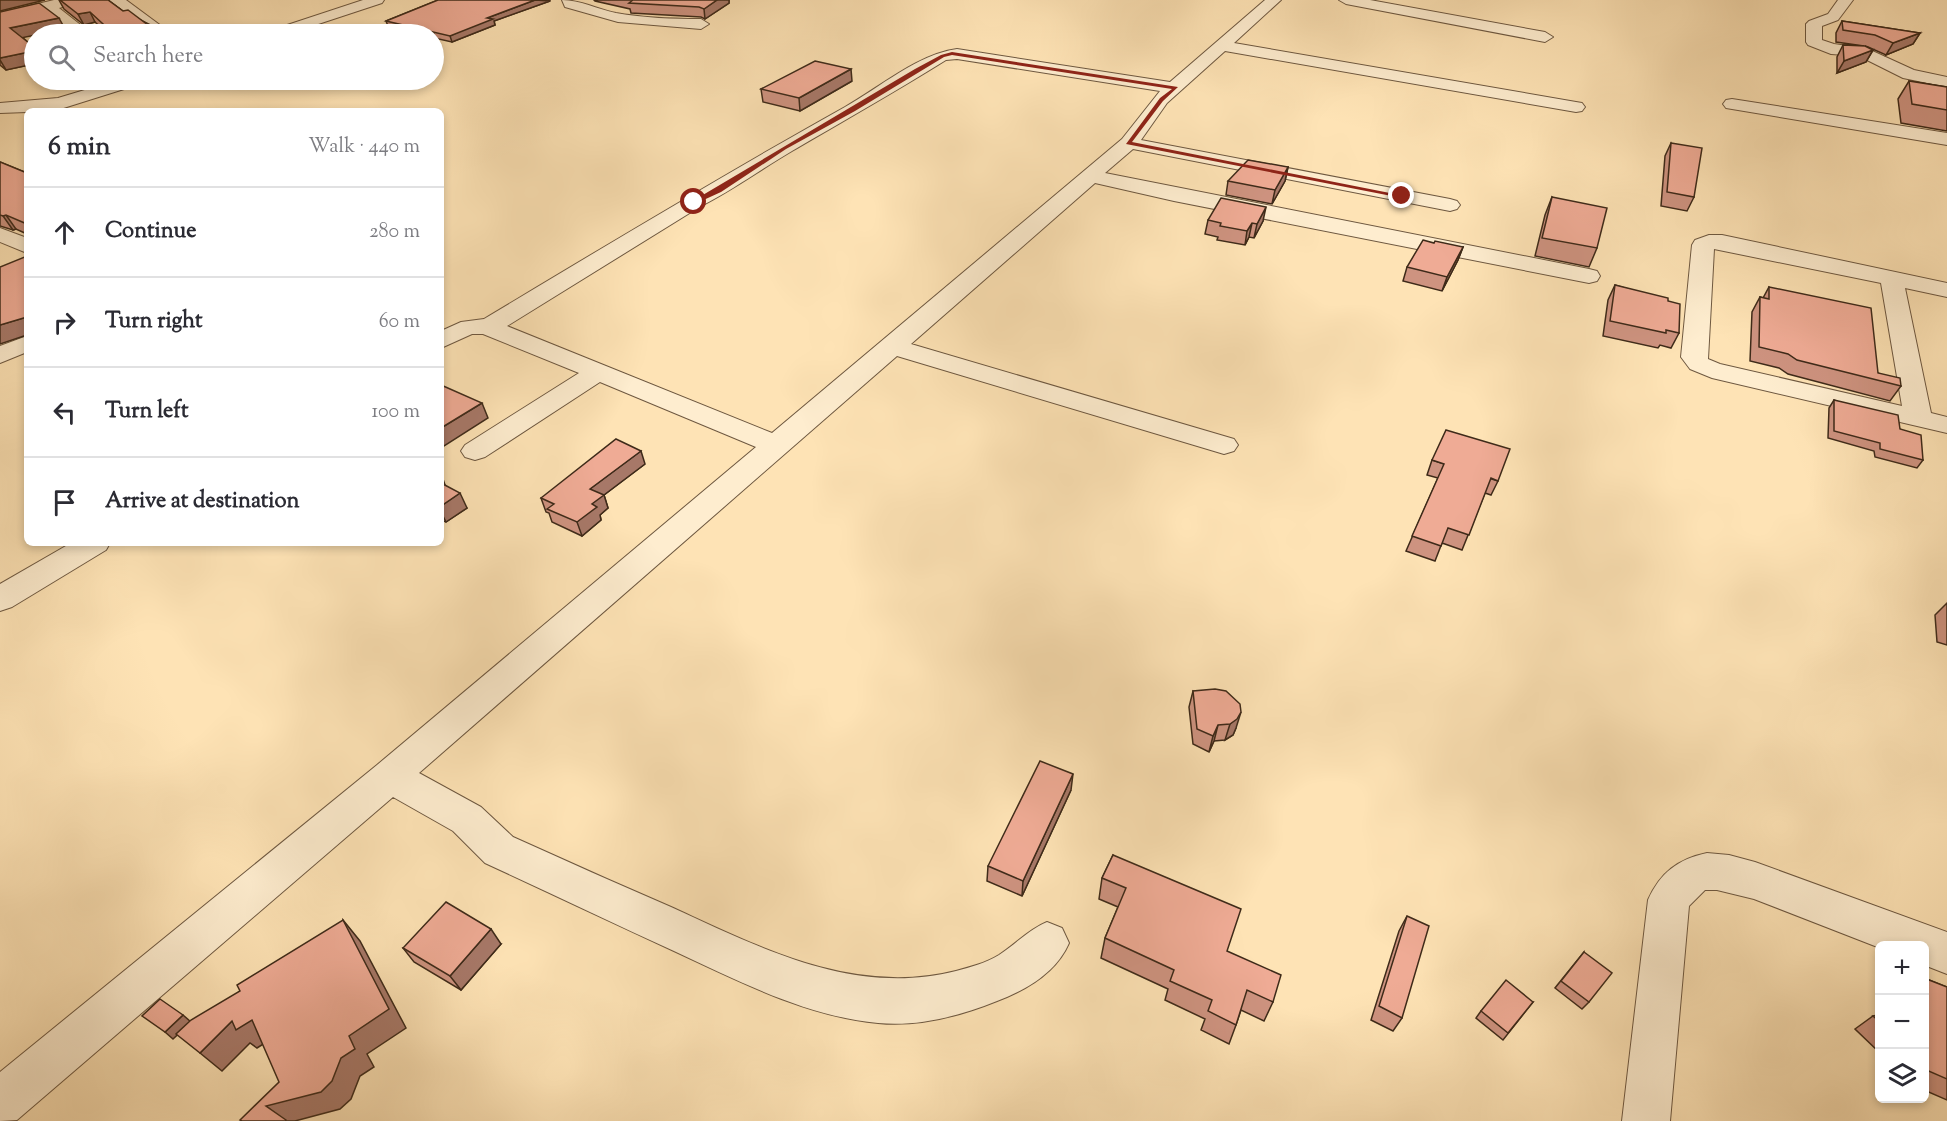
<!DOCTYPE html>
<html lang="en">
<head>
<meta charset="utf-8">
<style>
	:root { --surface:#fff; --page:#f7f7f7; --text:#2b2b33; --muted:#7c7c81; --line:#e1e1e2 }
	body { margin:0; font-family:"Sorts Mill Goudy",serif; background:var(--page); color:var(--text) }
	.controls { position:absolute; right:18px; bottom:18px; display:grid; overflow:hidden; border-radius:9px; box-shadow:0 3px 9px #0003 }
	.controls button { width:54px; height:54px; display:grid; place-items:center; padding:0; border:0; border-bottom:2px solid var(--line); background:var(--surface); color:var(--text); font:30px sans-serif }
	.stop { position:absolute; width:18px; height:18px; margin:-14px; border:4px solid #8f2418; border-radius:50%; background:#fff }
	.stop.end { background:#8f2418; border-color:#fff; box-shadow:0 2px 6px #0008 }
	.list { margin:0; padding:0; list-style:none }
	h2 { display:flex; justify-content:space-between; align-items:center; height:78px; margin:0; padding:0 24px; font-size:26px }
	h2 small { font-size:20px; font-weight:400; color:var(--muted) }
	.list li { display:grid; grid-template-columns:39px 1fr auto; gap:18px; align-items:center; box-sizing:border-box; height:90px; padding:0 24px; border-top:2px solid var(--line) }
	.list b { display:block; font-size:22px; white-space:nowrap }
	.list em { font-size:20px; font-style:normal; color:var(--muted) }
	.icon { flex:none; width:33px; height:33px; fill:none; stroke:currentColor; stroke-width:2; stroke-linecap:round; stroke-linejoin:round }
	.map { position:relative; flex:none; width:1947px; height:1121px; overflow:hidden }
	.search { position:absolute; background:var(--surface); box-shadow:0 3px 9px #0003; left:24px; top:24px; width:420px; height:66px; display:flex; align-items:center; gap:15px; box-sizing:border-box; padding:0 21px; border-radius:33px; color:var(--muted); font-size:22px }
	.panel { position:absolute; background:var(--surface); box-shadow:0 3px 9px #0003; left:24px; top:108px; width:420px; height:438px; border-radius:9px }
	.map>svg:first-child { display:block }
</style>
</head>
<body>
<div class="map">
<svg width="1947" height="1121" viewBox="0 0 1947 1121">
	<rect width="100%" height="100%" fill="#fee3b5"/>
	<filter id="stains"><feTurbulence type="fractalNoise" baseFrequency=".00333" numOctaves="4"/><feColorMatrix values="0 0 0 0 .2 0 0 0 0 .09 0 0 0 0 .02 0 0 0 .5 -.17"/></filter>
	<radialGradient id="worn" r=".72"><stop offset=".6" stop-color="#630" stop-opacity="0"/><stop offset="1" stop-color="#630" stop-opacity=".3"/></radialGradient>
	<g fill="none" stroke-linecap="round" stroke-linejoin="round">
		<g stroke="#6e5840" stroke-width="2">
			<g id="minor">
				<path d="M54,0H79L77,3L59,8L92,34H76L45,11L0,23V13Z"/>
				<path d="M109,0H126L172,34H155Z"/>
				<path d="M363,0H384L382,3L288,34H266L269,31Z"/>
				<path d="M562,0C580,0 597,9 616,13C644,18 673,19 701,19L709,24L701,29L618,22L565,7Z"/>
				<path d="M1265,0H1281L1234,43L1576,102L1582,103L1585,107L1582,111L1576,112L1225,51L1167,103L1141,140L1450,199L1457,201L1460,205L1457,209L1450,211L1133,149L1105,173L1589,269L1597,271L1600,276L1597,281L1589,283L1174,201L1095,183L911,344L1234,439L1238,445L1234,451L1224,454L1214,451L897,356L419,773L481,807L513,837C566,861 618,884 671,907C761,948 854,997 956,971C971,967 986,963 999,955C1016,944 1028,930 1047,922L1062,928L1069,943C1056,973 1026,990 997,1001C960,1016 918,1027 878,1023C805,1016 739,981 674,951C611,922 548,892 485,863L453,831L393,797L17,1120L0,1121V1072L377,765L756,447L600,382L485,457L475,460L465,457L461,451L465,445L579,373L483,334H472L441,348V331L461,322L484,319C604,247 723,175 845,107C879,88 918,54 957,49L1170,82ZM957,59L1160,91L1122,139L772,433L507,326L701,206C733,190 761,169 792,151C843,121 895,92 946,60Z"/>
				<path d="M1339,0H1370L1545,32L1553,37L1545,42L1346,4Z"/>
				<path d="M1838,0H1853L1838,20L1822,26V40L1834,44L1868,49L1914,70L1947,77V87L1903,78L1859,56L1831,54L1808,45L1806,42V24L1809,21L1828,14Z"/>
				<path d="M118,80H142L140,84L54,111L0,113V103L58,98Z"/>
				<path d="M1732,99L1947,133V145L1726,108L1723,104L1726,100Z"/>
				<path d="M0,228L27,238V253L0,242Z"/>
				<path d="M1709,235H1722L1947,283V297L1905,288L1931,413L1947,417V433L1712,378L1690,369L1681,357L1692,245L1695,240ZM1714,249L1881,283L1902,406L1720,364L1708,359Z"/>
				<path d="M27,336V352L0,363V346Z"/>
				<path d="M71,543H110L106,550L12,607L0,611V584Z"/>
				<path d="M1707,853L1729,855L1755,862L1947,932V974L1924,965V946H1880V948L1754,899L1717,890H1705L1689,906L1670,1121H1622L1648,900C1660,873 1678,859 1707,853Z"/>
			</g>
		</g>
		<use href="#minor" fill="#feedcf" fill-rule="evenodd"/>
	</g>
	<g fill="#ce9380" stroke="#3e2a19" stroke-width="1.5">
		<path d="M59,0H108L123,11L168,34H108L95,22L84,25L64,9Z"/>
		<path d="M438,0H550V1L494,21L495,25L452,42L434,38V34H420L388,26L386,21Z"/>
		<path d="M594,0H729V3L705,19L701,17L631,13L630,9L595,1Z"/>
		<path d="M0,12L65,29L22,37L34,47V64L6,70L0,65Z"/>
		<path d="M1842,21L1920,33L1913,44L1886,55L1868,47L1865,46L1873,50L1866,62L1837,73V57L1843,45L1864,46L1836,42V33Z"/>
		<path d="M852,81L800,111L763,102L761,89Z"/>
		<path d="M1909,81L1947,87V131L1901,123L1898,99Z"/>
		<path d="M1671,143L1694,197L1687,211L1661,206L1665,156Z"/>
		<path d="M0,162L27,173V234L16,229L13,230L0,226Z"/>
		<path d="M1288,167L1285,181L1272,204L1226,195L1228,181Z"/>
		<path d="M1552,197L1597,248L1589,267L1535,256L1545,215Z"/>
		<path d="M1208,220L1263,221L1254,238L1249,237L1245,245L1217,240L1218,237L1205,234Z"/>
		<path d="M1463,247L1458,260L1442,291L1403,281L1407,267Z"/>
		<path d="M1615,285L1668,301L1679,333L1671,348L1660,345L1658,348L1603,336L1608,300Z"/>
		<path d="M1769,287L1878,373L1901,386L1890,401L1788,374L1779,368L1750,361L1752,312L1760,297L1763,298Z"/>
		<path d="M1834,400L1900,429L1923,460L1917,468L1875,457L1874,451L1828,438L1829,408Z"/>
		<path d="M1432,460L1498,481L1491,495L1485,493L1462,550L1442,543L1435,561L1406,551L1438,478L1427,475Z"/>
		<path d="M645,464L604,495L608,508L600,515L601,520L582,536L552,522L549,513L546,512L541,498Z"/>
		<path d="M441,479H443L445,485L467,508L446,522L441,520Z"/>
		<path d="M1947,603V645L1937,642L1935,615Z"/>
		<path d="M1193,691L1236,728L1233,735L1225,740L1214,741L1209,752L1193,744L1189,707Z"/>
		<path d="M1071,790L1022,896L987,881L988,866Z"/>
		<path d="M1113,855L1227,951L1273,1002L1264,1021L1241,1010L1236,1025L1229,1044L1201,1030L1205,1019L1165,1000L1168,989L1101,958L1105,938L1118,907L1099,899L1102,878Z"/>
		<path d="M1407,916L1402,1018L1393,1031L1371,1020L1399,931Z"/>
		<path d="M501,944L461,990L414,962L403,948Z"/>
		<path d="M1584,952L1589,1002L1582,1009L1555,988Z"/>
		<path d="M1880,977V1053L1855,1029L1873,1016L1878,1015L1877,979Z"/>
		<path d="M1924,978L1947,987V1100L1924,1090Z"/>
		<path d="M1533,1002L1503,1040L1476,1018L1481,1011Z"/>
	</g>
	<g fill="#a77868" stroke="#3e2a19" stroke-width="1.5">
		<path d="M0,0H45L0,11Z"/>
		<path d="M535,0L550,1L494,21L495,25L452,42L450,36L487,18Z"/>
		<path d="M717,0H729V3L705,19L704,9Z"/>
		<path d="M90,12L95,22L84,25L78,14Z"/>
		<path d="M59,18L65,29L16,39L10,28Z"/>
		<path d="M1920,33L1913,44L1886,55L1893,43Z"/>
		<path d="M1873,50L1866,62L1837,73L1844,61Z"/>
		<path d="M34,51V64L6,70L0,60V58Z"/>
		<path d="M851,69L852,81L800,111L799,98Z"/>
		<path d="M1288,167L1285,181L1272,204L1275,190Z"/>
		<path d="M1266,207L1263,221L1254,238L1257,224Z"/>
		<path d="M6,215L16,229L13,230L3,216Z"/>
		<path d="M1252,223L1249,237L1245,245L1247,231Z"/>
		<path d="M1463,247L1458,260L1442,291L1447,277Z"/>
		<path d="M27,317V335L0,344V325Z"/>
		<path d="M482,403L488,418L441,448V428Z"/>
		<path d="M641,451L645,464L604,495L608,508L600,515L601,520L582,536L577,522L592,504L590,489Z"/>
		<path d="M460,493L467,508L446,522L441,512V506Z"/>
		<path d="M1241,712L1236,728L1233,735L1225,740L1230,724Z"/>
		<path d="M1218,725L1214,741L1209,752L1213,736Z"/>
		<path d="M1073,774L1071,790L1022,896L1023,881Z"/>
		<path d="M343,920L360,941L406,1028L367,1054L374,1067L360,1076L351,1099L340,1109L295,1121H285L266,1106L349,1036Z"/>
		<path d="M491,929L501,944L461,990L450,976Z"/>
		<path d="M183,1015L191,1022L173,1039L165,1032Z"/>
		<path d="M252,1020L273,1038L257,1048L250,1043L222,1071L200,1053L232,1021Z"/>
	</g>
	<g fill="#efab95" stroke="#3e2a19" stroke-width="1.5">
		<path d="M60,0H108L123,11L128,10L148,25H158L168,34H114L90,12L78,14Z"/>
		<path d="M438,0H535L487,18L493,19L450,36L386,21Z"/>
		<path d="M633,0H717L704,9L699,7L629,3Z"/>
		<path d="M39,3L59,18L10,28L34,47V51L0,58V12Z"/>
		<path d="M1842,21L1920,33L1893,43L1875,35L1843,30Z"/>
		<path d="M1843,45L1865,46L1873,50L1844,61Z"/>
		<path d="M815,61L851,69L799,98L761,89Z"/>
		<path d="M1909,81L1947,87V110L1912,104Z"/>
		<path d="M1671,143L1702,148L1694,197L1667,192Z"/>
		<path d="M1248,160L1288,167L1275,190L1228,181Z"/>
		<path d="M0,162L27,173V224L6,215L3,216L0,215Z"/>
		<path d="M1552,197L1607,208L1597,248L1542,238Z"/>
		<path d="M1221,198L1266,207L1257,224L1252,223L1247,231L1220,226L1221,223L1208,220Z"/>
		<path d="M1423,240L1434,243L1435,241L1463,247L1447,277L1407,267Z"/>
		<path d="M27,256V317L0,325V267Z"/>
		<path d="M1615,285L1668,298V301L1680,304L1679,333L1666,330V333L1610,321Z"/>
		<path d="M1769,287L1871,308L1878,373L1900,378L1901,386L1797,360L1788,354L1759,347L1760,297L1769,299Z"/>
		<path d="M441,385L482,403L441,428Z"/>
		<path d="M1834,400L1898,415L1900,429L1921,435L1923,460L1880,449V443L1834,431Z"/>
		<path d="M1446,430L1510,449L1498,481L1491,478L1469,535L1448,528L1441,546L1412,536L1444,464L1432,460Z"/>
		<path d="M616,439L641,451L590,489L604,495L592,504L597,507L577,522L547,509L554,504L541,498Z"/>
		<path d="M441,483L460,493L441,506Z"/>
		<path d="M1215,689L1226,691L1240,704L1241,712L1237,719L1230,724L1218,725L1213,736L1197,729L1193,691Z"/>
		<path d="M1040,761L1073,774L1023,881L988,866Z"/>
		<path d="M1113,855L1241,909L1227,951L1281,975L1273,1002L1247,990L1236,1025L1208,1011L1212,1000L1170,981L1174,970L1105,938L1126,888L1102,878Z"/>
		<path d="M446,902L491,929L450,976L403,948Z"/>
		<path d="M1407,916L1429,926L1402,1018L1379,1006Z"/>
		<path d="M343,920L389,1009L349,1036L355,1049L341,1058L332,1081L321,1092L266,1106L286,1120L285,1121H242L240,1120L279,1082L252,1020L236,1030L232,1021L200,1053L176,1034L191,1020L240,991L237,985Z"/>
		<path d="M1584,952L1612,973L1589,1002L1561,981Z"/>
		<path d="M1924,978L1947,987V1079L1924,1069Z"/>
		<path d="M1506,980L1533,1002L1508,1033L1481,1011Z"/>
		<path d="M160,999L183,1015L165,1032L142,1016Z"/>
		<path d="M1880,1015V1022L1873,1016Z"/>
	</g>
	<path fill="#8f2418" d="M952,52L1178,87L1163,101L1132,142L1405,196L1402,198L1126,144L1160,98L1172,89L952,55L944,57L855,111L786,149L721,192L697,203L691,202L915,69L941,55Z"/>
	<rect width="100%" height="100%" filter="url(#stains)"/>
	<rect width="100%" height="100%" fill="url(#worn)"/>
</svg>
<div class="controls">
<button>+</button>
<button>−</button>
<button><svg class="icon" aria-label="layers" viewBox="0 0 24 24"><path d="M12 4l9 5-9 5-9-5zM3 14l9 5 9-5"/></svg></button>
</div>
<div class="stop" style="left:694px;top:202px"></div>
<div class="stop end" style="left:1402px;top:196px"></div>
<div class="search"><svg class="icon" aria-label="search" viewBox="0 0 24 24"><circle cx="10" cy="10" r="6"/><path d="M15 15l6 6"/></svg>Search here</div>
<section class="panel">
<h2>6 min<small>Walk · 440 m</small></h2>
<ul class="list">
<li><svg class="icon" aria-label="ahead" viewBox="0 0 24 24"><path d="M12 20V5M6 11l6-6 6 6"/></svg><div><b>Continue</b></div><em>280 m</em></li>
<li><svg class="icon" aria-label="right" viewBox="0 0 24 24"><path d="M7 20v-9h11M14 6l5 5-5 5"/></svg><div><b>Turn right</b></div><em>60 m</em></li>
<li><svg class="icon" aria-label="left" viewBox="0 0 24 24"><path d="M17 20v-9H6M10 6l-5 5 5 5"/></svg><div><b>Turn left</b></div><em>100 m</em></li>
<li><svg class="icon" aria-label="arrive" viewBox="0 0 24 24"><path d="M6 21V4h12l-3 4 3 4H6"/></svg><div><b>Arrive at destination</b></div></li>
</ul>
</section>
</div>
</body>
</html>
